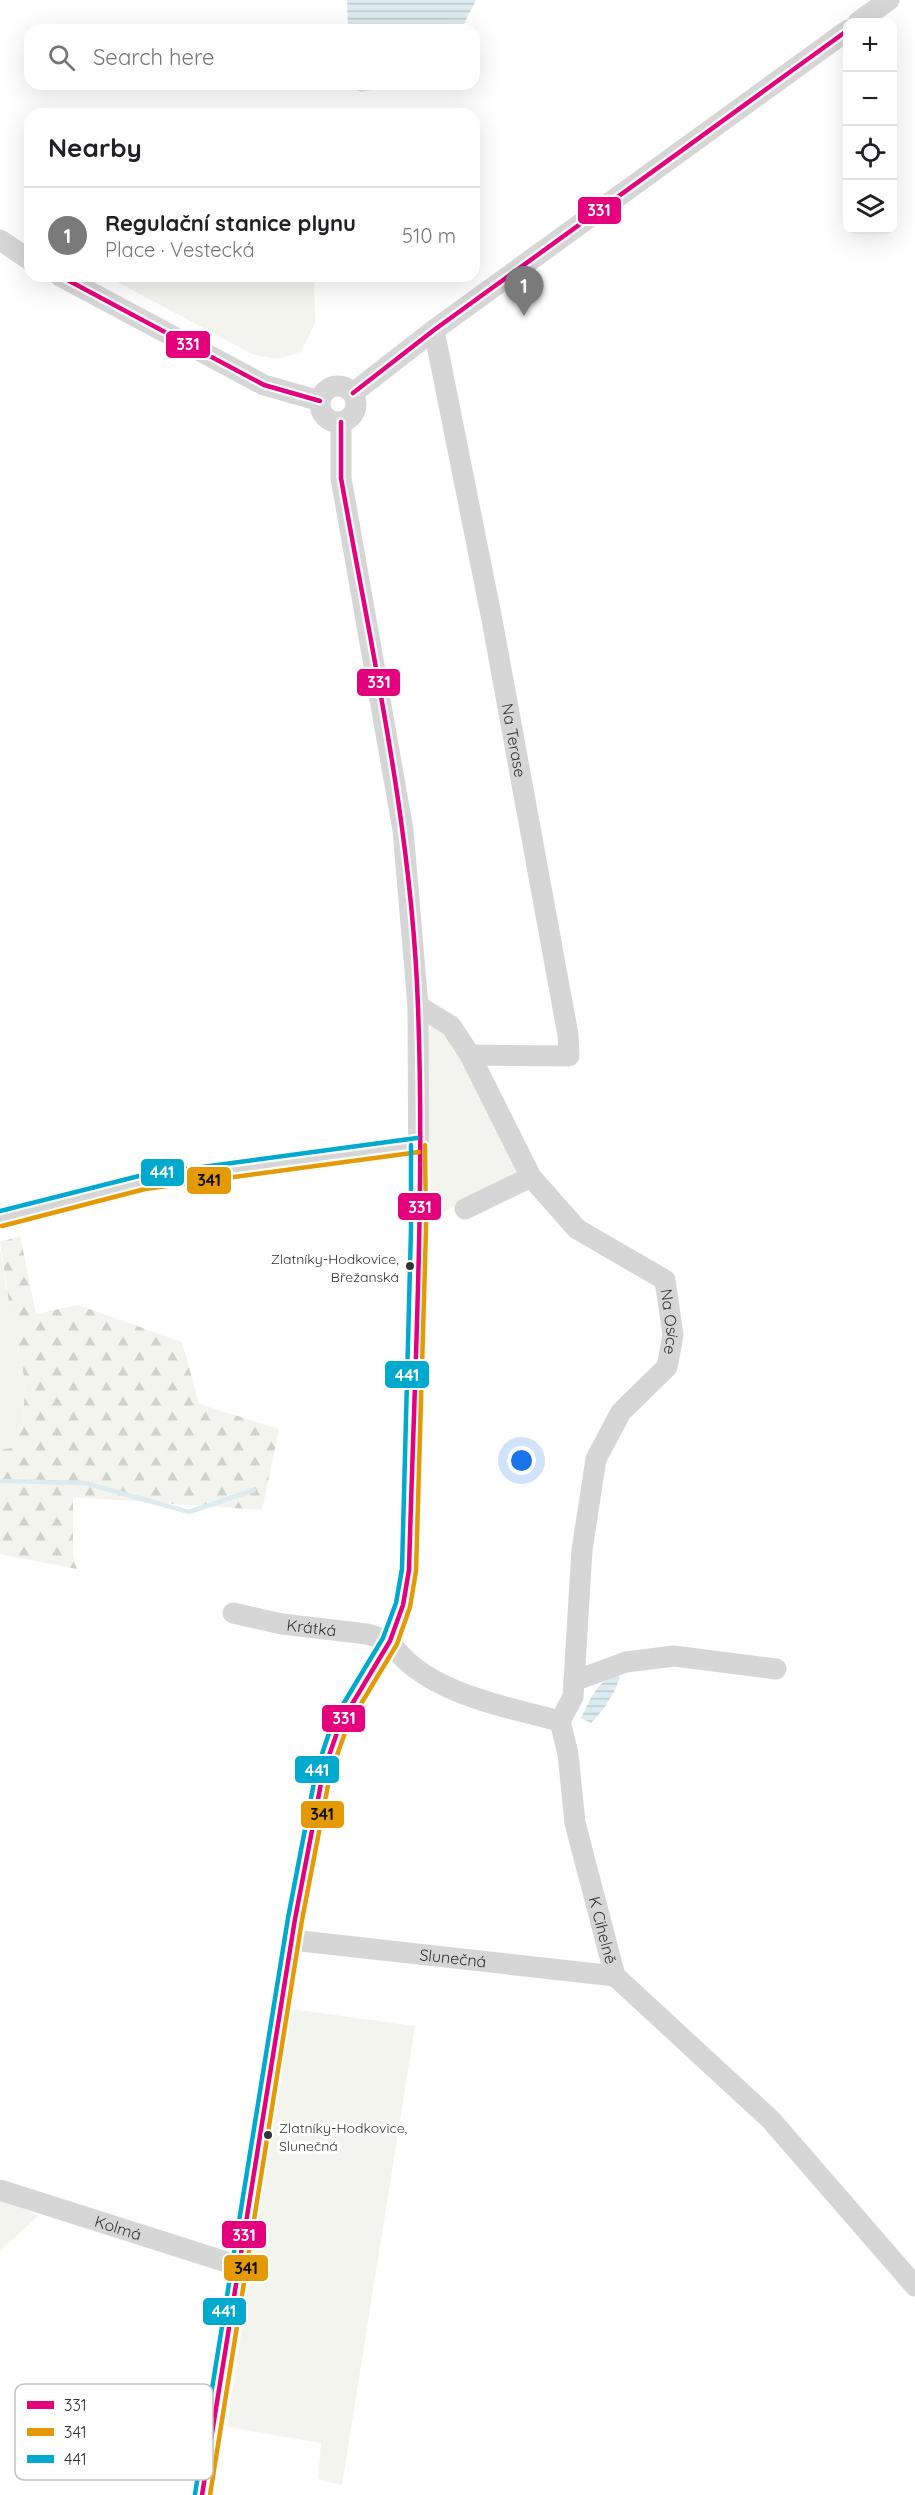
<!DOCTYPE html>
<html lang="en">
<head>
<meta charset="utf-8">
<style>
	:root { --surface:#fff; --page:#f2f2f2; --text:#202124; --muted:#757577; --line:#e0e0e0; --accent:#7a7a7a }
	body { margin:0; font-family:Quicksand,sans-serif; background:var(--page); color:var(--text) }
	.controls { position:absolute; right:18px; top:18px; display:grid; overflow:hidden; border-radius:12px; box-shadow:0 6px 24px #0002 }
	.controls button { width:54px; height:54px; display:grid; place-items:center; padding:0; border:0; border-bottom:2px solid var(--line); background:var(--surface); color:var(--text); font:30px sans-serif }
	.you { position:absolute; left:522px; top:1461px; width:21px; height:21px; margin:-15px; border:4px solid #fff; border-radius:50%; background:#1a73e8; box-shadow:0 0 0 9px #1a73e833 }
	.badge { display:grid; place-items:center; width:39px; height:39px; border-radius:50%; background:var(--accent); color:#fff; font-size:20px; font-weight:700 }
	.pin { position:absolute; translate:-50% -50px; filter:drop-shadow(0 2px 3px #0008) }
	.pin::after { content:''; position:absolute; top:32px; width:21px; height:18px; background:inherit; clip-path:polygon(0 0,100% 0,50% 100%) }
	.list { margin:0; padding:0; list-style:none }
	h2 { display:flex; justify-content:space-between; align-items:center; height:78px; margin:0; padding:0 24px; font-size:26px }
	h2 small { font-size:20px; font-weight:400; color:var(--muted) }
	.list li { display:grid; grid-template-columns:39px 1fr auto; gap:18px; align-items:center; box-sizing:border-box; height:96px; padding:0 24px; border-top:2px solid var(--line) }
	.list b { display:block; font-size:22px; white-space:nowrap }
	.list p { margin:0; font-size:20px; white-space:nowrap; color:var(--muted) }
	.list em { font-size:20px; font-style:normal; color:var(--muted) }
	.icon { flex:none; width:33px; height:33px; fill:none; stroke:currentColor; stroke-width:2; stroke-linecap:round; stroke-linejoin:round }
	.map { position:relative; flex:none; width:915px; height:2495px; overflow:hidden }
	.search { position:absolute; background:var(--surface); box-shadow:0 6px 24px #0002; left:24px; top:24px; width:456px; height:66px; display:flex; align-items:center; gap:15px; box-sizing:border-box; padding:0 21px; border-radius:18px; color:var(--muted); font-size:22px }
	.panel { position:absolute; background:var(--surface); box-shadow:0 6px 24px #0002; left:24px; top:108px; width:456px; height:174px; border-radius:18px }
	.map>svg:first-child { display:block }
</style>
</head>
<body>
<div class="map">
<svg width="915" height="2495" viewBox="0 0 915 2495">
	<defs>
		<pattern id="forest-firs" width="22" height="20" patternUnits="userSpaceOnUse" patternTransform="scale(1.5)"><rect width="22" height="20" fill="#f2f4ed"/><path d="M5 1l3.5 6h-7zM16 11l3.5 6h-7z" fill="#d0d2cc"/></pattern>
		<pattern id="water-rules" width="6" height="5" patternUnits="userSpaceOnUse" patternTransform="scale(1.5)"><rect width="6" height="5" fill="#dbebf0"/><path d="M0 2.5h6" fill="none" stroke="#bccace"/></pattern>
	</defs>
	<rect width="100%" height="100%" fill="#fff"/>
	<g fill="#f2f4ed">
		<path d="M106,276H314L315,323L301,352L277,359L252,354Z"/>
		<path d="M440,1026L450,1034L519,1171L506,1182L443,1212L431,1203L426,1035L432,1027Z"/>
		<path d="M0,1249L12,1323L25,1380L23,1429L11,1448L0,1450Z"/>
		<path d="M290,2009L415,2026L342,2485L318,2479L321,2443L227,2427Z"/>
		<path d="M0,2196L38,2216L0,2251Z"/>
	</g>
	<path fill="url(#forest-firs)" d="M20,1236L36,1314L78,1305L182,1342L199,1404L279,1429L262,1510L73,1497V1556L77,1569L0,1554V1450L11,1448L23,1429L25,1380L12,1323L0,1242Z"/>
	<g fill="url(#water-rules)">
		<path d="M347,0H476L461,30H348Z"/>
		<path d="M350,84H425L421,87L394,86L361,92L351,88Z"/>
		<path d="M612,1676L620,1677C614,1695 604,1710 591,1723L581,1718C589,1702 595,1685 612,1676Z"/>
	</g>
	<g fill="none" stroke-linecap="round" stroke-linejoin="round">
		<path stroke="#dbebf0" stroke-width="4.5" d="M0,1481L85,1483L189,1512L254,1490"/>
		<g stroke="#d6d6d6" stroke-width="21">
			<path d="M858,22L889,0"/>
			<path d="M0,240L30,260"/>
			<path d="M60,276L264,385L320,401"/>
			<path id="s1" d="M434,330L492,620L568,1035L569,1056L470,1055"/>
			<circle cx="338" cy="404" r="18"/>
			<path d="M353,393L434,330L848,30"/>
			<path id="s2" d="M418,1006L451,1026L470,1055L531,1177L577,1229L665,1280L673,1335L667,1367L621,1412L596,1459L582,1550L574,1681"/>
			<path d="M465,1209L531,1177"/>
			<path d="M0,1219L144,1182L418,1145"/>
			<path id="s3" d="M233,1613L282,1624L367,1634L390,1641C421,1692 506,1707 560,1721"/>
			<path id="s4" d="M560,1721L568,1754L575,1823L615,1976L771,2120L915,2286"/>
			<path d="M560,1721L573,1697L574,1681L626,1662L674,1656L776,1669"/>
			<path id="s5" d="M292,1940L615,1976"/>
			<path id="s6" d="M0,2190L239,2266"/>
			<path d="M202,2495L295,1919L323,1773L340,1724L390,1641L403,1605L409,1570L419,1229L418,1006L403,830L341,478V422"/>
		</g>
		<g stroke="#fff" stroke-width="9">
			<g id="bus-1">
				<path d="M60,276L264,385L320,401"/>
				<path d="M353,393L434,330L848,30"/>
				<path d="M202,2495L295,1919L323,1773L340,1724L390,1641L403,1605L409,1570C414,1383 425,1195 418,1007C412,829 372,653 341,478V422"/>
			</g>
		</g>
		<g stroke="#fff" stroke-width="9">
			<g id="bus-2">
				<path d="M2,1226L145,1189L419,1152"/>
				<path d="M210,2495L302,1920L330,1775L347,1727L397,1644L410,1607L416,1571L426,1229L425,1145"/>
			</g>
		</g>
		<g stroke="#fff" stroke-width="9">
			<g id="bus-3">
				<path d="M0,1211L143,1175L417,1138"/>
				<path d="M195,2494L288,1918L316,1772L333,1721L383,1638L396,1603L402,1569L411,1229V1145"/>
			</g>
		</g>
		<use href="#bus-1" stroke="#e5007d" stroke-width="4.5"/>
		<use href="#bus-2" stroke="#e39a05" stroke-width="4.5"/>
		<use href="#bus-3" stroke="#00a9ce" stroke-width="4.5"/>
	</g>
	<g fill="#323232" stroke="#fff" stroke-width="2">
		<circle cx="410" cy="1266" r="5"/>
		<circle cx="268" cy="2135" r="5"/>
	</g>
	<g text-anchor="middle" stroke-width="6" stroke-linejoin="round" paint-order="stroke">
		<g font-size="14" fill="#323232" stroke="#fff" text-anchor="end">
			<text x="399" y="1264">Zlatníky-Hodkovice,<tspan x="399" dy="18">Břežanská</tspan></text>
			<text x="279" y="2133" text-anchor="start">Zlatníky-Hodkovice,<tspan x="279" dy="18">Slunečná</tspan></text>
		</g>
		<g font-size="16" fill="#323232" stroke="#fff">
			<text dy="6" stroke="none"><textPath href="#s1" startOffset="418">Na Terase</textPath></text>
			<text dy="6" stroke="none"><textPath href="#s2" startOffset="423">Na Osice</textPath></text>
			<text dy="6" stroke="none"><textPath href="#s3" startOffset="80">Krátká</textPath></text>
			<text dy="6" stroke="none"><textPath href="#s4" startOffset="214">K Cihelně</textPath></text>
			<text dy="6" stroke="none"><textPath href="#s5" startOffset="162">Slunečná</textPath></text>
			<text dy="6" stroke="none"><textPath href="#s6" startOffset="124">Kolmá</textPath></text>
		</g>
	</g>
	<rect x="15" y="2384" width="198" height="96" rx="9" fill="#fff" stroke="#c2c2c2" stroke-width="1.5"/>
	<rect x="27" y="2401" width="27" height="8" fill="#e5007d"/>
	<rect x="27" y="2428" width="27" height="8" fill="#e39a05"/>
	<rect x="27" y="2455" width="27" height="8" fill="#00a9ce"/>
	<g font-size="16" fill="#323232">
		<text x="64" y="2411">331</text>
		<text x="64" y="2438">341</text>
		<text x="64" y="2465">441</text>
	</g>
	<g stroke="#fff" stroke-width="2">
		<rect x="577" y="196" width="45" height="29" rx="6" fill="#e5007d"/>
		<rect x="165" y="330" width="46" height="29" rx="6" fill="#e5007d"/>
		<rect x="356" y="668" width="45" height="29" rx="6" fill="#e5007d"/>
		<rect x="140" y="1158" width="45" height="29" rx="6" fill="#00a9ce"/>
		<rect x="186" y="1166" width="46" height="29" rx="6" fill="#e39a05"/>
		<rect x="397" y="1192" width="45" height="29" rx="6" fill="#e5007d"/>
		<rect x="384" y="1360" width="46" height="29" rx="6" fill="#00a9ce"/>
		<rect x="321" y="1704" width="45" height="29" rx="6" fill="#e5007d"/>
		<rect x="294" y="1755" width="46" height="29" rx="6" fill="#00a9ce"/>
		<rect x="300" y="1800" width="45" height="29" rx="6" fill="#e39a05"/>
		<rect x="221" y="2220" width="46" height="29" rx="6" fill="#e5007d"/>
		<rect x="223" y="2254" width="46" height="28" rx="6" fill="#e39a05"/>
		<rect x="202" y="2297" width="45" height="29" rx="6" fill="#00a9ce"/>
	</g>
	<g font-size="16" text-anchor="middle" font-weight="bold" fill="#fff">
		<text x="599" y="216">331</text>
		<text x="188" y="350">331</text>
		<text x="379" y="688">331</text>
		<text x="162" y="1178">441</text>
		<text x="420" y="1213">331</text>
		<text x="407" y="1381">441</text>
		<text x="344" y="1724">331</text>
		<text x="317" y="1776">441</text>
		<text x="244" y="2241">331</text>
		<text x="224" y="2317">441</text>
	</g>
	<g font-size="16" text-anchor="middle" font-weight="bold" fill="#111">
		<text x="209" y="1186">341</text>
		<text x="322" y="1820">341</text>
		<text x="246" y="2274">341</text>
	</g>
</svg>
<div class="controls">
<button>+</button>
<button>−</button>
<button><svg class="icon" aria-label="locate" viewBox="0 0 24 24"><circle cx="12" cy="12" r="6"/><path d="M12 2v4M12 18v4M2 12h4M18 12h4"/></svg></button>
<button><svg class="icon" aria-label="layers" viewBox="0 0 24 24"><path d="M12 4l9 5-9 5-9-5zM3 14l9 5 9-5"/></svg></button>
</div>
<div class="you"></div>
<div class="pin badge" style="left:524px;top:316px">1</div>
<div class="search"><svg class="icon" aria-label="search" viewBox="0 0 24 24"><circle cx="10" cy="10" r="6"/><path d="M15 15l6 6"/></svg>Search here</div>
<section class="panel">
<h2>Nearby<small></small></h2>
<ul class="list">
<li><span class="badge">1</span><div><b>Regulační stanice plynu</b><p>Place · Vestecká</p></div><em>510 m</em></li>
</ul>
</section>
</div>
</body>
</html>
